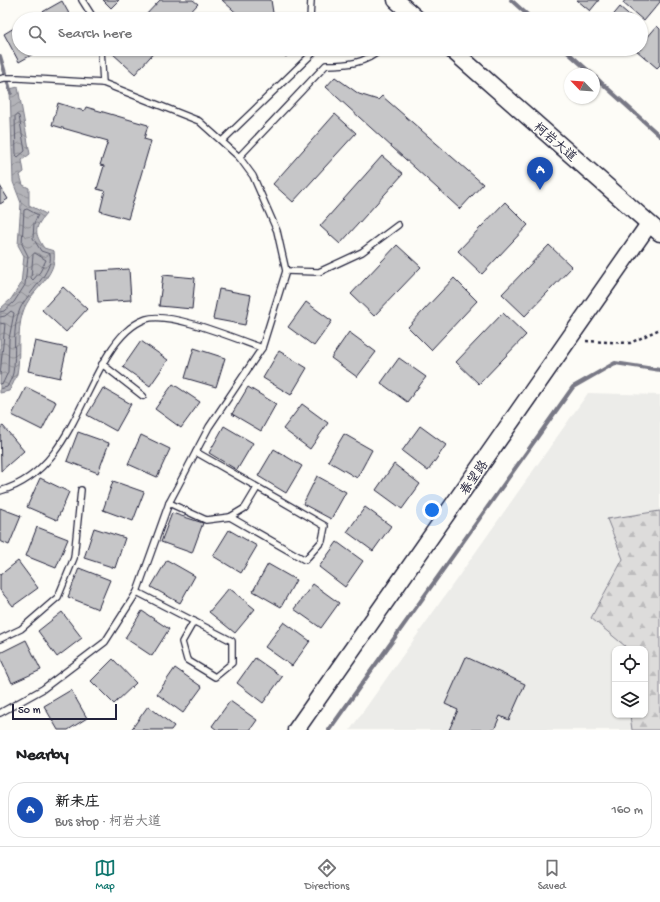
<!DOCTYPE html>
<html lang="en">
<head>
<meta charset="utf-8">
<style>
	:root { --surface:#fff; --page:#f2f2f2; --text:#202124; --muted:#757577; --line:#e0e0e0; --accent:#0f766e }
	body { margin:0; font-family:"Gochi Hand","LXGW WenKai TC",sans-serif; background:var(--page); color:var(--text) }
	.controls { position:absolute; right:12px; bottom:12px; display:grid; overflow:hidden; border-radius:8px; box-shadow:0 1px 3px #0004 }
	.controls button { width:36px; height:36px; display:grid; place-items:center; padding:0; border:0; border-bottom:1px solid var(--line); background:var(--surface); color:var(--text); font:20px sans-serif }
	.compass { position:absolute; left:564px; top:68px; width:36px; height:36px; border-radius:50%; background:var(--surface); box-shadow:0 1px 3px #0004; rotate:295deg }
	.scale { position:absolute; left:12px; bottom:10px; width:105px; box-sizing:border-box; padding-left:4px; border:2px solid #22223b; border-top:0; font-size:11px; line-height:14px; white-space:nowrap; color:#22223b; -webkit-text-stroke:3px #fdfcf7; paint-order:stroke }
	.you { position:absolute; left:432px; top:510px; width:14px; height:14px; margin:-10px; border:3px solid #fff; border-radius:50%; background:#1a73e8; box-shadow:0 0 0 6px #1a73e833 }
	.badge { display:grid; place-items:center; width:26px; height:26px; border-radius:50%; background:var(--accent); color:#fff; font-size:13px; font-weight:700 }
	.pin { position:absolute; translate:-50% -33px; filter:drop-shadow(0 1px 2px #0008) }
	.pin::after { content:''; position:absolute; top:21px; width:14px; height:12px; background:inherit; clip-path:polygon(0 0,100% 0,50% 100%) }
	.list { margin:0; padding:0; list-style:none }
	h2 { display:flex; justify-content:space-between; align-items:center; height:52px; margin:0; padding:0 16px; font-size:17px }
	h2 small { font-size:13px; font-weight:400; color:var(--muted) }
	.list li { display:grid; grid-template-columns:26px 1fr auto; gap:12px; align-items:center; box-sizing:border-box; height:56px; margin:0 8px 8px; padding:0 8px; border:1px solid var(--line); border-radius:16px }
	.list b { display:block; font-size:15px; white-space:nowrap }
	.list p { margin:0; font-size:13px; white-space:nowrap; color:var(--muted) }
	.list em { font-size:13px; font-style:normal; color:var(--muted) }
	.icon { flex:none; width:22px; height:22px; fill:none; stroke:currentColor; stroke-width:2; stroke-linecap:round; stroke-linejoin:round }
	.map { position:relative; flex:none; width:660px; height:730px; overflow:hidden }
	.search { position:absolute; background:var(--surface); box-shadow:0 1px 3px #0004; left:12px; right:12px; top:12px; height:44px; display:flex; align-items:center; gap:10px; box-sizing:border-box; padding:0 14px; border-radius:22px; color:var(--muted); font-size:15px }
	.sheet { height:116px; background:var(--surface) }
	nav { display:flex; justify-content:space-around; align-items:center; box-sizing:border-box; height:56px; border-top:1px solid var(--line); background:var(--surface); font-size:11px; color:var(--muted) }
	nav a { display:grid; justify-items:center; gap:2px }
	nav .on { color:var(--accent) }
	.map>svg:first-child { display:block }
</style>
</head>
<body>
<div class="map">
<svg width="660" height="730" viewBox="0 0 660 730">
	<defs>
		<pattern id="forest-firs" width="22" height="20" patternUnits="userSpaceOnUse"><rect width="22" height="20" fill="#dddcdb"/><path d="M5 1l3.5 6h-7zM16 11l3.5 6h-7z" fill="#bdbcbd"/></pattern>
		<pattern id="water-waves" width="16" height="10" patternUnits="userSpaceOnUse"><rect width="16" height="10" fill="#b2b2b7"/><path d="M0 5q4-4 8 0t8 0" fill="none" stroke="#909096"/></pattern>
	</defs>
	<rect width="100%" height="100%" fill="#fdfcf7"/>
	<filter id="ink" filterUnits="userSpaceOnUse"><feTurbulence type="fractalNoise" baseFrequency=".025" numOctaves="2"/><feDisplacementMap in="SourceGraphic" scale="8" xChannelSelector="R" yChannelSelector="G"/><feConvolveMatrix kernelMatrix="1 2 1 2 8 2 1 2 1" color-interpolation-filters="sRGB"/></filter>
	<g filter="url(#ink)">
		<path fill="#ecece9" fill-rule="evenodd" d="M588,393L660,395V730H350ZM615,649H645V715H615Z"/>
		<path fill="url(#forest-firs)" stroke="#807f8b" d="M660,511V730H632L630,715H645V649H625V646L591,618L623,559L607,519Z"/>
		<path fill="url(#water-waves)" stroke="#787885" d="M18,87L30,154L22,160L24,172L20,175L23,185L29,188V205L46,214C34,228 34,233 44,248L54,251C58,278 30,289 23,312C16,333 21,355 17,374C15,380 12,386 9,391L0,393V309L11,299L21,284L24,256L18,245L21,203L13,182L10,89Z"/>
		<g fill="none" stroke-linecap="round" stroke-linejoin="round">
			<g stroke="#5c5c6d" stroke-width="1">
				<path d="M17,115L19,116L25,151L18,157L16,155L15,117Z"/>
				<path d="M35,253L46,260L40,272L33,280L31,278L33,255Z"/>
				<path d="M0,312L4,311L14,302L25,285L28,256L22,244L24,210L27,209L38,215L34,223L33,238L41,251L50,254C54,272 27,293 20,309C11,329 17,353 13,373C12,378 9,383 7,387L0,389"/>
				<path d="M0,317L5,316L11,311L14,313L9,339L8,372L3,383L0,384"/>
				<path d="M0,323L5,324L0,375"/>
			</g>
			<g stroke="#787885" stroke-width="4">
				<path d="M511,0L532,19"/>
				<path d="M564,49L592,74"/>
				<path d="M0,56L11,93"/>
				<path d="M594,76L660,136"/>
				<path d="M329,730L573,387L615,363L660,370"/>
			</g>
		</g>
		<g fill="#c6c6c8" stroke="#22223b">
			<path d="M103,0H119L111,8Z"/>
			<path d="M160,0H193L198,4L184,19H142Z"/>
			<path d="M222,0H271L274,19H243Z"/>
			<path d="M577,0H599L590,11Z"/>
			<path d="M625,0H660V2L644,21L623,3Z"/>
			<path d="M62,1L72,19H30Z"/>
			<path d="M620,7L634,19H610Z"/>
			<path d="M19,25V49H42L19,62L4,34Z"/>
			<path d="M657,26L660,29V65L657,68L636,50L641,49V45Z"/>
			<path d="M115,49H157L135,74L112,53Z"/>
			<path d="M277,49H294L286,57Z"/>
			<path d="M335,77L359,94L378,100L382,96L483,184L460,209L326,87Z"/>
			<path d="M58,103L84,111L86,107L148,125L144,139L151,141L128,219L100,211L105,191L97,189L104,166L100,165L108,141L52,125Z"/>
			<path d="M335,114L356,133L293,202L273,184Z"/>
			<path d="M382,156L403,174L340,244L320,226Z"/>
			<path d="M0,186L8,199L0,204Z"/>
			<path d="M505,202L528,225L482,274L458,251Z"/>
			<path d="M397,245L421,267L374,316L351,294Z"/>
			<path d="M549,245L572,267L525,316L502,294Z"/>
			<path d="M129,269L131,300L98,302L96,271Z"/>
			<path d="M163,275L195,278L192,309L159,306Z"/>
			<path d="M454,278L477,301L431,350L408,327Z"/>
			<path d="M63,287L87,309L66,332L42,310Z"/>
			<path d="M219,289L251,295L245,325L213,319Z"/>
			<path d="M306,302L332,321L314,346L288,327Z"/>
			<path d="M503,313L526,335L479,384L456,362Z"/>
			<path d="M349,332L376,352L357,377L331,358Z"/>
			<path d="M35,341L67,348L60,378L28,371Z"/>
			<path d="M141,341L168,360L150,386L123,367Z"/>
			<path d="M194,348L225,358L216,387L185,378Z"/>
			<path d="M279,351L307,368L291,395L263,378Z"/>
			<path d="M399,358L426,377L407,402L381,383Z"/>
			<path d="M173,384L200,402L181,428L155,409Z"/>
			<path d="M26,387L56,402L42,430L12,415Z"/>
			<path d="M248,387L276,404L261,431L232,414Z"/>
			<path d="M103,388L131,404L116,431L87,415Z"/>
			<path d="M302,404L328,423L310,449L283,429Z"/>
			<path d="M3,426L24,451L1,471L0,428Z"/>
			<path d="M224,426L253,443L237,470L209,453Z"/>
			<path d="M420,426L446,445L428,471L402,451Z"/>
			<path d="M78,432L109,443L98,473L67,461Z"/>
			<path d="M344,434L372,450L357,478L328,461Z"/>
			<path d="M141,435L170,449L157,477L128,464Z"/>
			<path d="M274,449L302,466L286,493L258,476Z"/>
			<path d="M394,464L420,484L402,509L376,490Z"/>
			<path d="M317,476L346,492L331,519L303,504Z"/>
			<path d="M40,478L69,492L57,520L27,507Z"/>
			<path d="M113,481L144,492L133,521L103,510Z"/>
			<path d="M365,507L391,526L373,551L347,532Z"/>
			<path d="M0,508L21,516L9,545L0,541Z"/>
			<path d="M172,513L203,523L192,553L161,542Z"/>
			<path d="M37,527L68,539L56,568L26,556Z"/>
			<path d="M94,528L125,538L115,568L84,558Z"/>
			<path d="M229,530L257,546L241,573L213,556Z"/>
			<path d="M337,542L363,561L345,587L319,567Z"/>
			<path d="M167,560L195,576L180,603L151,587Z"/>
			<path d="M18,561L38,588L13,606L0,590V575Z"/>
			<path d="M268,564L296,580L281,607L253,591Z"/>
			<path d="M79,568L110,580L98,609L68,597Z"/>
			<path d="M313,584L339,603L321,628L294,609Z"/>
			<path d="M229,588L255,609L235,633L209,612Z"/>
			<path d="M142,611L169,629L152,656L125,638Z"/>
			<path d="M62,612L82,638L57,657L38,631Z"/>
			<path d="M284,622L310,641L292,666L265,647Z"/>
			<path d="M26,640L41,670L12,683L0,657V653Z"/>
			<path d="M466,657L525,684L509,720L500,716L494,730H449L458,710L445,704Z"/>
			<path d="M255,658L282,677L263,703L237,683Z"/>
			<path d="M113,659L136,683L114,704L91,681Z"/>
			<path d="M175,668L202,687L183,713L157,694Z"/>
			<path d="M71,690L87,718L68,730H58L44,706Z"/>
			<path d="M230,701L257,720L250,730H217L212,726Z"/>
			<path d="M148,706L174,726L171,730H131Z"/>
		</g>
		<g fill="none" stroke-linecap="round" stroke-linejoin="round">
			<g stroke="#22223b" stroke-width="8">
				<g id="lane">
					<path d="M82,0L94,19"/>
					<path d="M310,19L311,0"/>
					<path d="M101,49L103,83"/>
					<path d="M0,79L4,78H18L103,83L199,121L239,157L253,176L277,231L286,271L262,348L209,427L169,503L137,592L105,642L43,689L0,713"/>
					<path d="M223,140L313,53L312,49"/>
					<path d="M239,157L326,65C346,65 365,64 381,49"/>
					<path d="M286,271L319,272L362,252L398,225"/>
					<path d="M102,364L143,396"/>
					<path d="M196,452L325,526L322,541L305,560L230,517"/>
					<path d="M0,491C63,474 78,402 109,353C118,339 129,325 146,319C170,311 236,339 262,348"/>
					<path d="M169,503L206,520L230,517L245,508L257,488"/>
					<path d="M137,592L232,641V663L215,677L187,660L182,642L194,621"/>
					<path d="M0,639L21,629L58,597L74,558L81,490"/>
				</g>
			</g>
			<g stroke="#22223b" stroke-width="19">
				<g id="secondary">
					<path d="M396,0L417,19"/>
					<path d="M451,49L660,233"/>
					<path d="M296,730L649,224"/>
				</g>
			</g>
			<path stroke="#22223b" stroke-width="2.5" stroke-dasharray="3 3" stroke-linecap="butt" d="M586,341L630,343L660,329"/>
			<use href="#lane" stroke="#fdfcf7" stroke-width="5.5"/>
			<use href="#secondary" stroke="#fdfcf7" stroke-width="16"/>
		</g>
	</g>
	<g text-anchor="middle" stroke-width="3" stroke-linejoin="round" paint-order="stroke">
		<g font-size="13" fill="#22223b" stroke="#fdfcf7">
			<text transform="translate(556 141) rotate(41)" y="5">柯岩大道</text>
			<text transform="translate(473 477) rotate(-55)" y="5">春望路</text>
		</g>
	</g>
</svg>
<div class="controls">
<button><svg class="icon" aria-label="locate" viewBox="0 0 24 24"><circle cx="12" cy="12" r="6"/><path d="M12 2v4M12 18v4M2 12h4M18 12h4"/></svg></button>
<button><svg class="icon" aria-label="layers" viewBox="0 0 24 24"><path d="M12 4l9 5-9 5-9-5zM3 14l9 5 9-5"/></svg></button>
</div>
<svg class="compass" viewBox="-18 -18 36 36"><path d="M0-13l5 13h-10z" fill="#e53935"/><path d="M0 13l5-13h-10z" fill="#757577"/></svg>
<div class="scale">50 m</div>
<div class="you"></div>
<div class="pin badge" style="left:540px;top:190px;background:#1a4fb4">A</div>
<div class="search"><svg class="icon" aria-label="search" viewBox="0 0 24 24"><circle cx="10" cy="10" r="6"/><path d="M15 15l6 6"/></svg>Search here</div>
</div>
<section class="sheet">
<h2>Nearby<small></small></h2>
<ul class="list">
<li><span class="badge" style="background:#1a4fb4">A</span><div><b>新未庄</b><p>Bus stop · 柯岩大道</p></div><em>160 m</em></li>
</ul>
</section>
<nav>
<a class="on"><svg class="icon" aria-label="map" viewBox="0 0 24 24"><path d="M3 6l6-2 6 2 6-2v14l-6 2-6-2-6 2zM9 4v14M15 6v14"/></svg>Map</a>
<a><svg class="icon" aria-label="directions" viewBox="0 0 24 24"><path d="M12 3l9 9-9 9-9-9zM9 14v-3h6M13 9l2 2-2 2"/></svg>Directions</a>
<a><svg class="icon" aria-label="saved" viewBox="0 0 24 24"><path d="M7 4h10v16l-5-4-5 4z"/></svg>Saved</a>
</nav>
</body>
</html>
